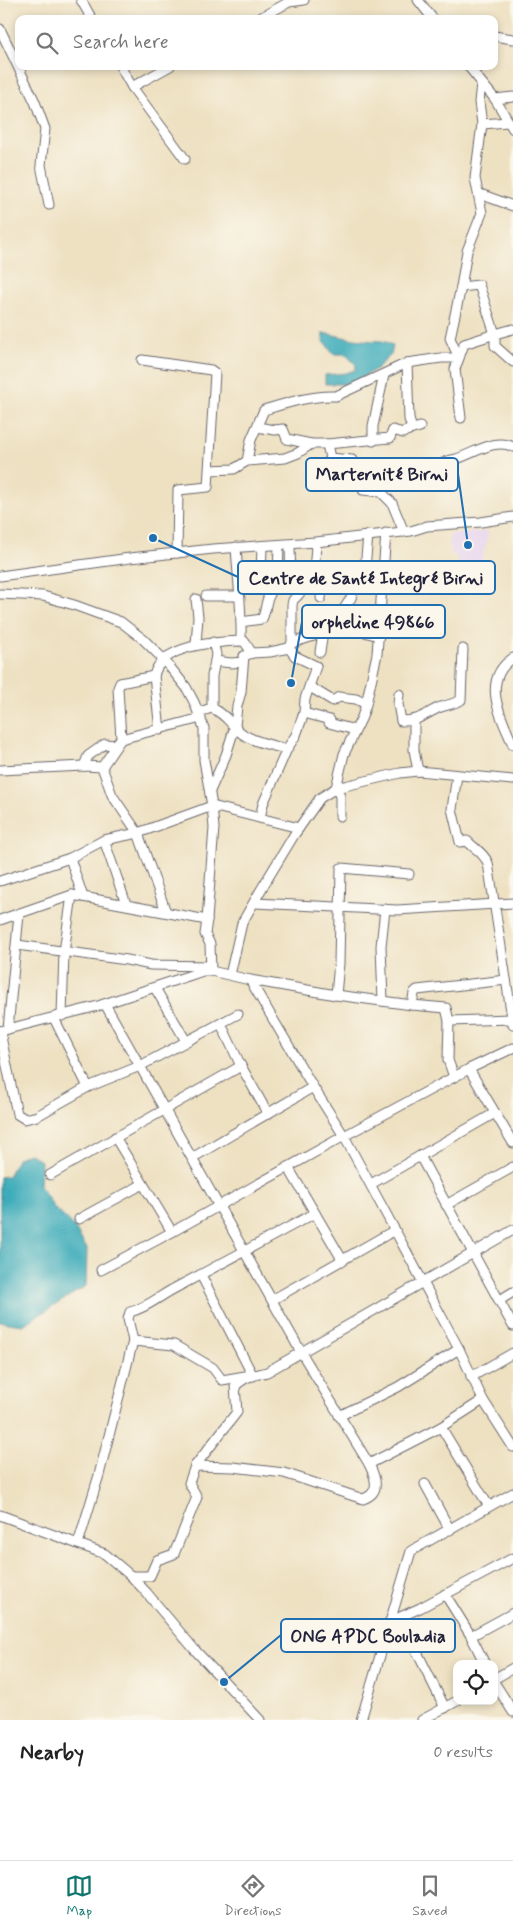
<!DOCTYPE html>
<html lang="en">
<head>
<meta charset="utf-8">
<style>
	:root { --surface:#fff; --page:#f6f6f6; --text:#222; --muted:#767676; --line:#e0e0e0; --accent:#0f766e }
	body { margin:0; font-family:Mynerve,sans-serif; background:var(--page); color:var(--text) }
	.controls { position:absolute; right:15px; bottom:15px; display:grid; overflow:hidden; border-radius:10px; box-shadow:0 2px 8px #0003 }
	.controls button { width:45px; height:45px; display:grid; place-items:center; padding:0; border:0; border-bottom:1px solid var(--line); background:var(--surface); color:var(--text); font:25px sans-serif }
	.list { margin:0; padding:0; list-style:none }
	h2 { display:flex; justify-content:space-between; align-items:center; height:65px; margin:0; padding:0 20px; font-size:21px }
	h2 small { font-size:16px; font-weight:400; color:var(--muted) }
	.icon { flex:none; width:28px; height:28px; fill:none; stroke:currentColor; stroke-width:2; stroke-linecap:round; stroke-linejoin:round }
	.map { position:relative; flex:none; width:513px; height:1720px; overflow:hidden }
	.search { position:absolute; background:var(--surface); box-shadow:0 2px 8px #0003; left:15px; right:15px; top:15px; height:55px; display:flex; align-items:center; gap:12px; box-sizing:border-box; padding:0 18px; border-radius:10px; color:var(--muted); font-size:19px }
	.sheet { height:140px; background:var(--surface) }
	nav { display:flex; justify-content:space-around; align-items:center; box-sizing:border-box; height:70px; border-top:1px solid var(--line); background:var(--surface); font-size:14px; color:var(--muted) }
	nav a { display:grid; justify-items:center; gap:2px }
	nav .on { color:var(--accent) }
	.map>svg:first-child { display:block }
</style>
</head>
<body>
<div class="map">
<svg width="513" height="1720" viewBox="0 0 513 1720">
	<rect width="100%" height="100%" fill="#fbf7ec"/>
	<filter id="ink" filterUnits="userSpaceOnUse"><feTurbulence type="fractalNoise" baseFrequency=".02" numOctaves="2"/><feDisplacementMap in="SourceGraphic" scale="10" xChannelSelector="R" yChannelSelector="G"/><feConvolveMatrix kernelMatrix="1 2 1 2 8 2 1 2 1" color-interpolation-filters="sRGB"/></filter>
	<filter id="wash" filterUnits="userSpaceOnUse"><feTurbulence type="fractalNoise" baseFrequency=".0096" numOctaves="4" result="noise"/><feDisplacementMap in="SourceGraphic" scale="20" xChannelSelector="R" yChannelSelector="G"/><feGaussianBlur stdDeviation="1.12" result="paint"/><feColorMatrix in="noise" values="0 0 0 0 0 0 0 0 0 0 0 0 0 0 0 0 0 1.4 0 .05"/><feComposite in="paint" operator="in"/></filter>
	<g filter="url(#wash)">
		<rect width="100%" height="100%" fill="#eee1c2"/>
		<path fill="#e6d2f0" d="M489,531L478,574L461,576L456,555H451L449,535Z"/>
		<g fill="#3dacba" stroke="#30677a">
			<path d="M323,333C336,335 349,339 362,340C373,342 384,338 393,346L391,355L376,369L355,382L345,384H325V375L346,373L355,370L356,365L345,354H333L323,340Z"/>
			<path d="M29,1153L41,1161L40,1186L55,1209L73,1225L87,1249L86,1286L23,1325L0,1322V1177L8,1176L18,1158Z"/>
		</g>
	</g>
	<g filter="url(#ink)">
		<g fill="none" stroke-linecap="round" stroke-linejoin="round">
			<g stroke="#69656a" stroke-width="11">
				<g id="minor">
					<path d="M81,0L92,19"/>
					<path d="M418,0L433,19"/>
					<path d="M258,19L289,2L304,0"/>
					<path d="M0,29L35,102L45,129L41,165L49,205"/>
					<path d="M494,36L513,39"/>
					<path d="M120,66L132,87L185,159"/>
					<path d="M468,66L495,99L513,129"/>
					<path d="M481,84L479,102L482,124L475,178L482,213L467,251L461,287L479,285L495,334L513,329"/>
					<path d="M132,87L170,66"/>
					<path d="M495,99L513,97"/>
					<path d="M482,124L508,122"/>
					<path d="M480,194L513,206"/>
					<path d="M461,287L450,338L459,358L455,369L461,418"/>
					<path d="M142,360L211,370L215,373L208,487L178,490L177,553"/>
					<path d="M407,363L409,419L412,429"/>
					<path d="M257,427L275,430L283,429L287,439L311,444"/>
					<path d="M373,441V426L384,375"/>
					<path d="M327,444L330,458L352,460L363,490L381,492L392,503L404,532"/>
					<path d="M247,461L251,440L264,410C287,403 312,395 336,396L407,363L441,358H459L464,344L495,334V346L513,362"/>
					<path d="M210,470L234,469L247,461L285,458L298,453L311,444H327L390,438L393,430L403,433L406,431L420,427"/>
					<path d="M381,492L384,482L398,475H408L415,471L436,469C440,467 442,465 445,462C448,460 453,460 456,459C473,454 496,437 513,447"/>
					<path d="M290,545L291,584"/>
					<path d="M262,546C262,563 258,581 269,596"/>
					<path d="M236,547C238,579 242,610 241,641"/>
					<path d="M0,576L130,558L213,549L316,542L411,531L427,526L481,522L513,517"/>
					<path d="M309,581L323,586L321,598"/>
					<path d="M0,594L43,596L74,605L121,622L143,639L164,660L186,687L194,702L204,728V760L212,806L214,828L207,920"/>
					<path d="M206,596H239"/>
					<path d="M319,614L326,616L331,623L379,636"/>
					<path d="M241,622L262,619C266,612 265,603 269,596C280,575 278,568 279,545"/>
					<path d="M213,642L216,654L215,661"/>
					<path d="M292,643V605L293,600C302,593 299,593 305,584C316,568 315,562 316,542"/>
					<path d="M196,644L198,617L196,599"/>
					<path d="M320,652L323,633"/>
					<path d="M513,658C480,680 501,717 513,745"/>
					<path d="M154,676L120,683L118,688L121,739L102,767L112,795L138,833L166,912"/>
					<path d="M310,687L333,701L339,697L356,699L366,704"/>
					<path d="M399,694L398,704L401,721C419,721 424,715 438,708C446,705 454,704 461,700L463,649"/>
					<path d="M212,708V676L215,661L231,663L243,662"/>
					<path d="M199,712L212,708C228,716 228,722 239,731C249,741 274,746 287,749"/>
					<path d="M304,713L330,720L329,723L355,730"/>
					<path d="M414,720V750L418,771"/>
					<path d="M160,730L154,676C161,643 219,642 244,641L252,653L270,652L289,648L292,643L323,633L331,623L338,618L351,598L355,585L365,569L368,535"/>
					<path d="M84,766L88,756L105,744L115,745L121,739L201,718"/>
					<path d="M0,770L84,766L102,767"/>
					<path d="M457,775L452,809L460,842L467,841C475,849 483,852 488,863L513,1024"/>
					<path d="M210,791L226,755L235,726L237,706L241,692L244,656L252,653"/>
					<path d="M340,816V796L336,788L400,773L418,771L513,780"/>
					<path d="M260,818L263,804L287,749L296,735L304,713L305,699L316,666L295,656L289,648"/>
					<path d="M104,840L126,904"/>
					<path d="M70,858L83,897"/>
					<path d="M0,881L70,858L104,840L138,833L212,806L299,828"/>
					<path d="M255,903L397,910L513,903"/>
					<path d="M0,920L72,895"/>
					<path d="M17,945L127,960L151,965L210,966"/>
					<path d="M230,975L242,923L262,888L294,835L320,798L336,788L344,754L362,717L366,704L377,654L386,533"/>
					<path d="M250,980L336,995L412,1005L446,1008L449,1021L448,1060L454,1077"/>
					<path d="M155,988L186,1041"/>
					<path d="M336,995L339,963L341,868L409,874"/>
					<path d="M383,1001L381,946L385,909"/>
					<path d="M105,1004L301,1352L369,1464C376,1478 381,1493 363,1499L284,1473L233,1467L195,1466L189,1483L197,1497L174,1554L157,1560L150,1576H131"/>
					<path d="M412,1005L414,993L417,990L506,980"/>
					<path d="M62,1016L64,952L72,895L207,920L205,934L210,944L211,971"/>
					<path d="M54,1018L88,1087"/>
					<path d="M449,1021L511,1019"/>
					<path d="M221,1024L241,1066L268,1114"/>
					<path d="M8,1029L19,914"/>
					<path d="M0,1031L98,1006L203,971H211L250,980L313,1087L344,1136L459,1349L483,1400L513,1447"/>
					<path d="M0,1032L17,1114L25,1119L37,1116L88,1087L140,1066L238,1014"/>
					<path d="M469,1069L513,1143"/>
					<path d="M115,1137L172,1232"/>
					<path d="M420,1156L513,1326"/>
					<path d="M192,1158L313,1087"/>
					<path d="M288,1167L343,1261"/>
					<path d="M50,1175L241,1066"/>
					<path d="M371,1184L495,1113"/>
					<path d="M446,1205L513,1167"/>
					<path d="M79,1219L143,1184"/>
					<path d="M101,1270L172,1232L344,1136L469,1069L513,1048"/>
					<path d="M201,1275L253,1376"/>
					<path d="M272,1300L395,1230"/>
					<path d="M500,1300L513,1292"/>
					<path d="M133,1341L128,1319L130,1312C147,1308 161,1295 177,1287C223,1263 269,1238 315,1213"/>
					<path d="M471,1377L513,1353"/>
					<path d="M339,1416L398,1387L459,1349"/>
					<path d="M441,1427L488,1505"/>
					<path d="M369,1464L441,1427L483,1400"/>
					<path d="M195,1466L237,1412L235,1386C248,1375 252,1376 267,1372L513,1230"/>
					<path d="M425,1484L450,1530"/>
					<path d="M0,1515L105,1554L131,1576L146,1592L194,1649L260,1720"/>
					<path d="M78,1544L99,1475L133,1341L174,1345L213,1368L222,1380L245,1376"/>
					<path d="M445,1594L471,1636L485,1664"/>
					<path d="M400,1618L445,1708"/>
					<path d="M389,1622L420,1608L513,1558"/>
					<path d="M471,1636L513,1613"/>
					<path d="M494,1679L513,1668"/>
					<path d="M494,1682L513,1712"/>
					<path d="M361,1720L411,1551L513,1493"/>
					<path d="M422,1720L457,1701"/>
				</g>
			</g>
			<use href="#minor" stroke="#fff" stroke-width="9"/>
		</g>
	</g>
	<path fill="none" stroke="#1f6fb2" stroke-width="2" d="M468 545L458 474M153 538L238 577M291 683L302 622M224 1682L281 1635"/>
	<g fill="#1f6fb2" stroke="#fbf7ec" stroke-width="2">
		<circle cx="468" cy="545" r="5"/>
		<circle cx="153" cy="538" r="5"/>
		<circle cx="291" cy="683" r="5"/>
		<circle cx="224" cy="1682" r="5"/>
	</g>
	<g fill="#fbf7ec" stroke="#1f6fb2" stroke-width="2">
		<rect x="306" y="458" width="152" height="33" rx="5"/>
		<rect x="238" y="561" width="257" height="33" rx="5"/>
		<rect x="302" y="605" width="143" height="33" rx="5"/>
		<rect x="281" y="1619" width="174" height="33" rx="5"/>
	</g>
	<g font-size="18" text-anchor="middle" font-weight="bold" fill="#22223b">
		<text x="382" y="480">Marternité Birni</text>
		<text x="366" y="584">Centre de Santé Integré Birni</text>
		<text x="373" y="628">orpheline 49866</text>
		<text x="368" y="1642">ONG APDC Bouladia</text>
	</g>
</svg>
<div class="controls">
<button><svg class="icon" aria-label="locate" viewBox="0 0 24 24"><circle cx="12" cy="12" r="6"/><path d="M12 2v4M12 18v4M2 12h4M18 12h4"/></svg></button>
</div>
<div class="search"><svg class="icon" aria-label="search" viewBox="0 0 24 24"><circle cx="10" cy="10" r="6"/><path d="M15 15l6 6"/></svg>Search here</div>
</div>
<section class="sheet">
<h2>Nearby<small>0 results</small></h2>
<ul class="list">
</ul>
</section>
<nav>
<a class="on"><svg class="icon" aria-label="map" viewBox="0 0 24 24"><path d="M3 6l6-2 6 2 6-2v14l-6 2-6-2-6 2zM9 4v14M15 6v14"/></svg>Map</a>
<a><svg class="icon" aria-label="directions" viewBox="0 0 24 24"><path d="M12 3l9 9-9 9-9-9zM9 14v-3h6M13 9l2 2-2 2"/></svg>Directions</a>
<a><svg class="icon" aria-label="saved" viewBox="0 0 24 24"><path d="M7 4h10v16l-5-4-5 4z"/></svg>Saved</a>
</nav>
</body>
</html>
